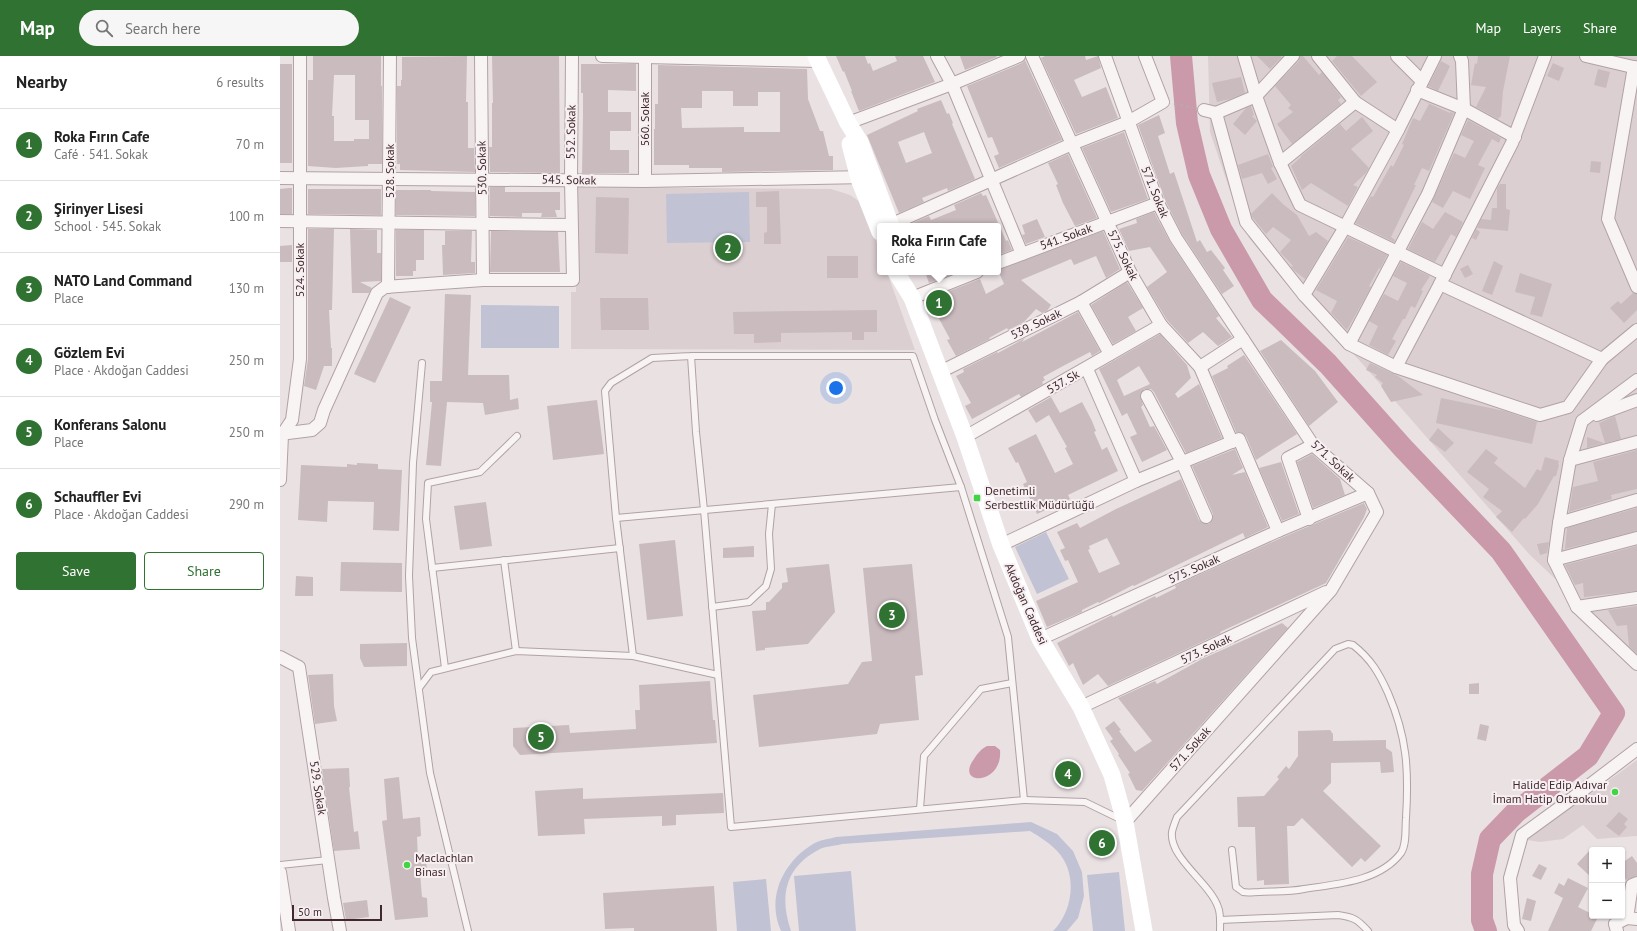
<!DOCTYPE html>
<html lang="en">
<head>
<meta charset="utf-8">
<style>
	:root { --surface:#fff; --page:#f6f6f6; --text:#222; --muted:#767676; --line:#e0e0e0; --accent:#307231 }
	body { margin:0; font-family:"PT Sans",sans-serif; background:var(--page); color:var(--text) }
	.controls { position:absolute; right:12px; bottom:12px; display:grid; overflow:hidden; border-radius:4px; box-shadow:0 1px 3px #0004 }
	.controls button { width:36px; height:36px; display:grid; place-items:center; padding:0; border:0; border-bottom:1px solid var(--line); background:var(--surface); color:var(--text); font:20px sans-serif }
	.scale { position:absolute; left:12px; bottom:10px; width:90px; box-sizing:border-box; padding-left:4px; border:2px solid #42282d; border-top:0; font-size:11px; line-height:14px; white-space:nowrap; color:#42282d; -webkit-text-stroke:3px #f7f0f2; paint-order:stroke }
	.you { position:absolute; left:556px; top:332px; width:14px; height:14px; margin:-10px; border:3px solid #fff; border-radius:50%; background:#1a73e8; box-shadow:0 0 0 6px #1a73e833 }
	.badge { display:grid; place-items:center; width:26px; height:26px; border-radius:50%; background:var(--accent); color:#fff; font-size:13px; font-weight:700 }
	.pin { position:absolute; translate:-50% -50%; border:2px solid #fff; box-shadow:0 1px 4px #0006 }
	.popup { position:absolute; left:597px; top:167px; width:124px; height:52px; box-sizing:border-box; display:grid; place-content:center; border-radius:4px; background:var(--surface); filter:drop-shadow(0 1px 3px #0005); font-size:13px; white-space:nowrap; color:var(--muted) }
	.popup b { font-size:15px; color:var(--text) }
	.popup::after { content:''; position:absolute; left:50%; top:100%; margin-left:-8px; border:8px solid transparent; border-top-color:var(--surface) }
	.list { margin:0; padding:0; list-style:none }
	h2 { display:flex; justify-content:space-between; align-items:center; height:52px; margin:0; padding:0 16px; font-size:17px }
	h2 small { font-size:13px; font-weight:400; color:var(--muted) }
	.list li { display:grid; grid-template-columns:26px 1fr auto; gap:12px; align-items:center; box-sizing:border-box; height:72px; padding:0 16px; border-top:1px solid var(--line) }
	.list b { display:block; font-size:15px; white-space:nowrap }
	.list p { margin:0; font-size:13px; white-space:nowrap; color:var(--muted) }
	.list em { font-size:13px; font-style:normal; color:var(--muted) }
	.actions { display:flex; gap:8px; padding:12px 16px }
	.actions a { flex:1; padding:9px 0; border:1px solid var(--accent); border-radius:4px; text-align:center; font-size:14px; color:var(--accent) }
	.actions .main { background:var(--accent); color:#fff }
	.icon { flex:none; width:22px; height:22px; fill:none; stroke:currentColor; stroke-width:2; stroke-linecap:round; stroke-linejoin:round }
	.map { position:relative; flex:none; width:1357px; height:875px; overflow:hidden }
	header { display:flex; align-items:center; gap:24px; box-sizing:border-box; height:56px; padding:0 20px; background:var(--accent); color:#fff }
	header strong { font-size:19px }
	nav { display:flex; gap:22px; margin-inline-start:auto; font-size:14px }
	.search { width:280px; height:36px; background:var(--page); display:flex; align-items:center; gap:10px; box-sizing:border-box; padding:0 14px; border-radius:22px; color:var(--muted); font-size:15px }
	main { display:flex }
	aside { flex:1; background:var(--surface) }
	.map>svg:first-child { display:block }
</style>
</head>
<body>
<header>
<strong>Map</strong>
<div class="search"><svg class="icon" aria-label="search" viewBox="0 0 24 24"><circle cx="10" cy="10" r="6"/><path d="M15 15l6 6"/></svg>Search here</div>
<nav><a>Map</a><a>Layers</a><a>Share</a></nav>
</header>
<main>
<aside>
<h2>Nearby<small>6 results</small></h2>
<ul class="list">
<li><span class="badge">1</span><div><b>Roka Fırın Cafe</b><p>Café · 541. Sokak</p></div><em>70 m</em></li>
<li><span class="badge">2</span><div><b>Şirinyer Lisesi</b><p>School · 545. Sokak</p></div><em>100 m</em></li>
<li><span class="badge">3</span><div><b>NATO Land Command</b><p>Place</p></div><em>130 m</em></li>
<li><span class="badge">4</span><div><b>Gözlem Evi</b><p>Place · Akdoğan Caddesi</p></div><em>250 m</em></li>
<li><span class="badge">5</span><div><b>Konferans Salonu</b><p>Place</p></div><em>250 m</em></li>
<li><span class="badge">6</span><div><b>Schauffler Evi</b><p>Place · Akdoğan Caddesi</p></div><em>290 m</em></li>
</ul>
<div class="actions"><a class="main">Save</a><a>Share</a></div>
</aside>
<div class="map">
<svg width="1357" height="875" viewBox="0 0 1357 875">
	<rect width="100%" height="100%" fill="#eae1e3"/>
	<g fill="#dccfd1">
		<path d="M928,0H1357V610L1312,558L1249,498L1079,304L1016,239L969,182L949,132L930,76Z"/>
		<path d="M297,131L551,133L570,139L583,148L600,196V216H607L635,294L291,293V236H296Z"/>
		<path d="M1357,704V780L1317,783L1303,769L1283,783L1260,786L1247,784Z"/>
	</g>
	<g fill="#c1c3d4">
		<path d="M469,136L470,186L387,187L386,138Z"/>
		<path d="M201,249L279,250V292H201Z"/>
		<path d="M766,476L789,523L757,538L735,491Z"/>
		<path d="M751,766L777,778L793,795L802,816L804,840L798,862L787,875H773C793,855 798,818 778,796C770,787 760,781 750,775L562,788C555,790 546,790 540,793C505,811 499,840 511,875H501C486,842 503,806 533,788C539,784 549,783 556,781Z"/>
		<path d="M571,815L576,875H519L514,820Z"/>
		<path d="M839,816L845,875H813L807,819Z"/>
		<path d="M486,823L491,875H457L453,826Z"/>
	</g>
	<path fill="#cb9aaa" d="M707,690H715L720,694C723,730 674,730 694,703C698,697 701,693 707,690Z"/>
	<g fill="none" stroke-linecap="round" stroke-linejoin="round">
		<path stroke="#cb9aaa" stroke-width="22" d="M901,0L907,67L919,119L941,173L982,244L1048,308L1123,392L1221,495L1334,657L1308,700L1236,756L1210,783L1202,818V864L1206,875"/>
	</g>
	<g fill="#cabbbe" fill-rule="evenodd">
		<path d="M33,0H101V30H102V108H88V110L56,112L28,110V24H33ZM54,19H75V64H89V83H74V85H54V60H52Z"/>
		<path d="M187,0L186,46H188V92H194L195,116L120,114V108H117V30H121V24H122V1Z"/>
		<path d="M212,0H279L280,117L210,116L209,91H212V47H213Z"/>
		<path d="M556,0H585L588,8L590,7L593,15L617,5L615,0H643L655,26L579,55L571,35H572L564,15L563,16Z"/>
		<path d="M680,0H716L717,1L685,14Z"/>
		<path d="M765,0H805L806,4L818,0L821,12L794,24L802,41L826,31L838,62L796,78L761,2Z"/>
		<path d="M977,0H1000L1002,1L990,13Z"/>
		<path d="M1020,0H1023L1039,19L1042,16L1061,41L1058,44L1061,48L1012,88L997,68L1013,56L1008,52L1011,49L995,30L1019,5Z"/>
		<path d="M1057,0H1072L1097,26L1081,40L1052,5Z"/>
		<path d="M1198,0H1230L1223,35L1221,60L1218,63L1196,51L1206,31L1191,29L1195,7L1197,8Z"/>
		<path d="M745,4L782,84L719,112L714,100L719,98L712,81L708,82L687,30L742,7Z"/>
		<path d="M1161,5L1170,10L1158,35L1148,30Z"/>
		<path d="M1273,7L1284,12L1279,25L1267,20Z"/>
		<rect x="0" y="8" width="12" height="99"/>
		<path d="M301,8H356V35L328,34V56H351V75H330V94H349V117H302L303,60V37H301Z"/>
		<path d="M378,9L527,13L528,43L540,75H543L549,100H553V114L442,116V112H409V109H374V73H375V48H378ZM422,35H453V50H478V36H500V76H464V71L402,72L401,52H422Z"/>
		<path d="M1318,13L1330,16L1326,32L1314,29Z"/>
		<path d="M961,21L965,37L950,43L937,46L932,27Z"/>
		<path d="M661,44L667,58L669,57L673,67L672,68L695,123L668,135L667,132L642,142L644,146L619,157L587,79L638,55L637,53ZM644,76L652,97L626,107L618,86Z"/>
		<path d="M1141,44L1170,57V56L1174,57L1149,115L1142,112L1134,129H1136L1111,181L1115,184L1114,186L1075,167L1091,140L1093,141L1111,109L1113,111L1124,89L1122,88L1133,62L1140,65L1149,48Z"/>
		<path d="M971,50L974,59L972,60L977,65L965,79L953,68L966,52Z"/>
		<path d="M879,59L885,77L878,80L890,118L894,116L917,186L920,184L927,196L931,194L945,212L943,214L954,230L942,238L902,178L885,144L858,69Z"/>
		<path d="M1082,61L1093,75L1071,93L1089,112L1086,117L1073,129L1078,131L1068,150L1031,127L1022,134L1011,110L1021,101V100L1060,68L1066,75Z"/>
		<path d="M1188,64L1221,82L1219,87L1212,83L1198,109L1205,112L1190,143L1173,135L1163,152L1152,146L1174,97L1185,102L1194,85L1181,79Z"/>
		<path d="M844,76L868,143L831,156L802,92Z"/>
		<path d="M788,98L817,162L795,170L783,147L776,129L778,128L768,107Z"/>
		<path d="M988,98L993,111L991,112L997,123L988,128L982,117L962,123L958,109Z"/>
		<path d="M1311,105L1321,106L1320,117L1310,116Z"/>
		<path d="M1220,128H1226V153L1230,154L1228,175L1197,172L1201,163L1211,164L1212,152H1217V132Z"/>
		<path d="M210,131H225V136H280V154H275L277,161H261L262,157H242V161L210,160Z"/>
		<path d="M9,132H12V158H0V133Z"/>
		<path d="M28,133H101V159L28,158Z"/>
		<path d="M116,134H151V135L195,136V160L116,159Z"/>
		<path d="M499,135L501,188H484V177L487,176V151H476V136Z"/>
		<path d="M701,137L703,140L706,139L726,185L728,184L732,194L718,199V170H626L649,160L651,164L676,154L674,149Z"/>
		<path d="M992,137L1004,149L1017,159L1029,180L1036,176L1048,185L1025,223L1016,216L1011,211L1013,210L1000,196L1011,184L993,171L986,178L972,161L971,158Z"/>
		<path d="M316,141L349,142L348,198L315,197Z"/>
		<path d="M874,156L890,186L939,260L936,262L952,281L938,290L923,276L908,287L887,264L867,231L887,216L870,191L849,195L839,173L857,167L856,163Z"/>
		<path d="M1165,156L1183,166L1176,181L1171,178L1155,206L1128,193L1142,166L1153,173Z"/>
		<path d="M757,163L765,181L746,188L742,179L745,178L742,169Z"/>
		<path d="M28,173H54L52,254H49L51,292H52V310H44L36,334L24,330L28,303Z"/>
		<path d="M70,173L97,174V197H101V225L80,226L92,232L89,237H72Z"/>
		<path d="M1196,173L1200,176L1196,184L1192,182Z"/>
		<path d="M116,174H144V204H136V215H133V220H116Z"/>
		<path d="M165,175H192L191,206H195V217L163,219L162,189H165Z"/>
		<path d="M211,175L278,176L280,216H210Z"/>
		<path d="M823,175L840,213L826,222L816,200L794,209L791,203L741,224L771,249L767,255L762,257L756,253L744,266L728,274L727,272L709,282L710,283L676,300L667,284L670,283L657,259L655,260L649,243L700,223L706,238L724,228L718,214Z"/>
		<path d="M1068,181L1107,199L1100,213L1099,212L1089,230L1091,231L1067,274L1051,257L1057,245L1036,234Z"/>
		<path d="M12,189V206H0V190Z"/>
		<rect x="547" y="200" width="31" height="22"/>
		<path d="M1214,205L1223,210L1212,239L1202,235Z"/>
		<path d="M1121,206L1150,220L1141,234L1143,235L1135,252L1131,250L1125,263H1123L1112,283L1116,285L1108,299L1089,289L1098,270L1089,265L1104,238L1118,245L1127,227L1113,220Z"/>
		<path d="M1188,209L1193,218L1185,222L1180,213Z"/>
		<path d="M645,216H677L649,227Z"/>
		<path d="M1240,217L1272,228L1262,261L1250,258L1255,241L1235,236Z"/>
		<path d="M847,226L863,252L848,261L856,275L833,288L811,249Z"/>
		<path d="M1353,237L1357,238V254L1344,267L1330,252L1338,245L1341,248Z"/>
		<path d="M165,238L191,239L188,319H229L230,344L238,342L239,353L205,359L203,347L167,346L161,410L146,409L152,346H150V325H162Z"/>
		<path d="M110,241L131,251L95,327L74,318Z"/>
		<path d="M320,242H368L369,274H321Z"/>
		<path d="M597,254V276H584V284H572V276L501,277V286L474,287V278H454L453,256Z"/>
		<path d="M798,256L820,295L812,300L810,296L783,310L763,321L765,324L762,326L763,328L741,341L739,338L692,363L685,350L691,347L676,320L684,316L683,313L717,296L718,297L745,282L742,286Z"/>
		<path d="M880,278L907,309L911,322L895,338L898,342L919,328L942,382L906,397L874,336L871,333H864L860,339L863,349L861,351L870,371L874,370L887,394L862,406L850,381L857,378L847,357L842,360L819,313ZM859,310L870,328L844,340L837,324Z"/>
		<path d="M1001,284L1035,315L1058,346L1029,370L980,295Z"/>
		<path d="M964,299L1017,378L976,404L966,380L960,376H956L932,320L948,312L947,310Z"/>
		<path d="M1090,307L1118,320L1143,339L1111,346L1101,330L1103,327L1095,321L1097,319L1086,314Z"/>
		<path d="M771,341L780,357L802,346L812,365L816,375L814,376L822,394L827,391L838,415L788,439L790,443L757,458L743,428L747,426L738,406L736,407L728,392L756,378L775,417L793,408L785,392L787,391L769,359L756,367L748,354Z"/>
		<path d="M1161,342L1225,355L1257,366L1252,388L1156,367Z"/>
		<path d="M317,344L324,398L273,404L267,350Z"/>
		<path d="M1335,360L1341,383L1325,387L1319,367Z"/>
		<path d="M1158,372L1174,387L1165,396L1149,384Z"/>
		<path d="M1307,381L1324,387L1307,392Z"/>
		<path d="M955,393L963,412L952,419L965,416L988,471L965,482L963,477L854,530L853,529L819,547L818,546L802,554V556L767,571L756,545L798,526L788,504L785,505L780,494L785,492L777,476L797,467L800,472L836,453L901,423L919,464L925,468H929L933,462V458L912,410ZM827,482L840,508L819,517L808,494L810,493L809,490Z"/>
		<path d="M1206,393L1218,402L1214,407L1245,432L1257,413L1261,415L1265,401L1279,405L1278,408L1279,409L1276,420H1274L1258,448L1245,463L1244,462L1232,476L1216,461L1222,455L1203,441L1209,433L1187,416Z"/>
		<path d="M1357,394V433L1331,439L1332,443L1289,456L1293,431L1318,425L1313,406Z"/>
		<path d="M1032,398L1060,423L1065,439L1033,452L1017,406Z"/>
		<path d="M1001,406L1019,458L1002,465L979,412Z"/>
		<path d="M77,407L98,408V413L122,414L119,475L93,474L94,446L48,445L47,466L18,464L21,409L67,411V408L77,409Z"/>
		<path d="M206,446L212,490L180,494L174,450Z"/>
		<path d="M1084,447L1087,453L1084,461L1046,527L940,576L941,577L828,630L818,618L803,629L793,607L789,610L777,587L832,559L833,561L875,540L876,542L896,532L895,530L903,526L1001,482Z"/>
		<path d="M1357,452V475L1285,493L1287,472Z"/>
		<path d="M395,484L403,560L367,564L359,488Z"/>
		<path d="M1269,486L1267,497L1260,499L1257,488Z"/>
		<path d="M474,490V501L443,502V492Z"/>
		<path d="M1357,490V535L1304,541L1303,527L1295,529L1285,509Z"/>
		<path d="M61,506L122,507V536L60,535Z"/>
		<path d="M549,508L555,556L528,588L485,592V594L476,595L472,555L486,554V546H489L502,532V527L508,526L506,512Z"/>
		<path d="M632,508L643,619L635,620L639,664L600,668L597,678L479,691L473,639L568,628L582,606L592,605L583,512Z"/>
		<path d="M16,520L33,521V540H15Z"/>
		<path d="M1357,550V598L1349,590L1347,569L1337,570L1328,554Z"/>
		<path d="M1002,567L1008,572L862,735L856,734L848,718L850,717L838,699L839,698L830,685L833,683L825,672L834,665L841,674L839,675L855,696L872,685L838,642L875,625L877,628L922,603Z"/>
		<path d="M127,587V610L84,611L80,602V588Z"/>
		<path d="M53,618L54,650L57,665L35,668L28,619Z"/>
		<path d="M430,625L433,664H435L437,687L240,699L233,690V672L289,669L290,677L356,673L355,654H360L359,629Z"/>
		<path d="M1199,627V638H1189V628Z"/>
		<path d="M1200,668L1209,670L1206,685L1197,683Z"/>
		<path d="M1050,674L1053,678V685L1106,684V692L1112,696L1114,716L1101,717L1100,706L1051,707V727L1043,735L1101,790L1085,806L1081,802L1072,811L1022,762L1014,770H1007L1009,828L984,829V824L977,825L975,771H958L957,741L984,740L999,723L997,721L1006,710L1009,713L1018,700V675Z"/>
		<path d="M781,711L795,712L794,726L780,725Z"/>
		<path d="M69,712L70,731H69L74,776L78,775L80,793L54,795L42,713Z"/>
		<path d="M119,721L123,763L140,761L141,780L137,781L138,803H146L147,816L140,817L142,841L147,842L148,861L115,864L102,765L107,764L104,723Z"/>
		<path d="M303,732V743L443,737L444,757L396,759V769L382,770V760L304,763L305,778L258,780L255,735Z"/>
		<path d="M1339,756L1348,763L1344,768L1347,771L1339,780L1326,770Z"/>
		<path d="M817,779H826L827,794L818,795Z"/>
		<path d="M1312,792V822L1297,808Z"/>
		<path d="M1352,800L1357,807V820L1346,824L1342,817V807Z"/>
		<path d="M1259,808L1267,812L1261,824L1252,820Z"/>
		<path d="M1288,822L1308,832L1298,851L1312,858V860L1318,861L1311,875H1268L1283,842L1274,837L1279,827L1284,830Z"/>
		<path d="M434,830L437,875H354V872L325,873L323,837Z"/>
		<path d="M1247,842L1256,845L1251,865L1242,863Z"/>
		<path d="M87,844L89,861L66,864L63,847Z"/>
	</g>
	<g fill="none" stroke-linecap="round" stroke-linejoin="round">
		<g stroke="#b1a2a5" stroke-width="8">
			<g id="lane">
				<path d="M142,307L133,407L129,520L132,582L150,717L188,875"/>
				<path d="M336,462L681,431"/>
				<path d="M224,504L236,595"/>
				<path d="M152,512L340,492"/>
				<path d="M432,551L469,546L486,530L491,513L489,478L492,448"/>
				<path d="M353,600L336,462L325,335L331,327L372,302L411,300H633L655,364L681,431L728,581L744,744L451,771L424,454L416,376L411,300"/>
				<path d="M165,612L146,463L148,427L200,416L237,380"/>
				<path d="M139,632L151,616L236,595L353,600L438,619"/>
				<path d="M744,744L805,746L842,764"/>
				<path d="M640,753L644,700L701,633L732,627"/>
				<path d="M0,809L48,804"/>
				<path d="M940,864L1058,859C1074,861 1078,864 1088,875"/>
				<path d="M940,875C940,867 941,858 938,851C930,827 889,802 892,776C893,771 895,766 897,761L1055,593L1068,588L1073,589C1091,603 1099,617 1108,637C1127,681 1129,714 1126,762C1125,772 1127,788 1121,797C1099,826 1056,828 1024,833C1009,836 994,835 979,836C974,836 968,837 963,836C961,835 958,832 956,831L952,794"/>
			</g>
		</g>
		<g stroke="#b1a2a5" stroke-width="14">
			<g id="street">
				<path d="M201,0L203,224"/>
				<path d="M322,0L539,5"/>
				<path d="M657,0L672,28L742,198"/>
				<path d="M752,0L850,216L881,269L920,311L952,386"/>
				<path d="M825,0L878,147L896,182L1033,389L1088,437L1097,456L1051,534L845,766"/>
				<path d="M964,0L976,40L1000,107L1020,149L1165,219"/>
				<path d="M1013,0L976,40L936,57L966,166L1024,239L1069,288L1116,311L1260,359L1288,351L1322,303L1160,228L1232,87L1265,0"/>
				<path d="M1038,0L1075,46"/>
				<path d="M1117,0L1142,25"/>
				<path d="M1306,0L1357,12"/>
				<path d="M1354,11L1328,163L1357,231"/>
				<path d="M1137,34L1184,53L1235,81"/>
				<path d="M924,54L936,57"/>
				<path d="M568,67L672,28L739,0"/>
				<path d="M1000,107L1075,46L1118,74"/>
				<path d="M0,122L365,125L587,121"/>
				<path d="M365,125V2"/>
				<path d="M0,165L291,169"/>
				<path d="M610,169L792,88L848,66L883,46L865,0"/>
				<path d="M718,207L878,147"/>
				<path d="M108,231L110,0"/>
				<path d="M1024,239L1065,171L1118,74L1155,0"/>
				<path d="M632,242L697,216"/>
				<path d="M801,246L830,298"/>
				<path d="M1069,288L1148,138L1184,53L1182,5L1180,0"/>
				<path d="M1322,303L1357,274"/>
				<path d="M920,311L963,283"/>
				<path d="M1116,311L1160,228"/>
				<path d="M807,313L856,425"/>
				<path d="M660,316L801,246L850,216"/>
				<path d="M1357,324L1302,365L1290,404L1279,467L1274,504L1297,551L1357,608"/>
				<path d="M867,340L902,406L926,461"/>
				<path d="M1317,359L1357,344"/>
				<path d="M0,378L32,374L40,367L44,354L97,237L105,231L203,224H293L291,124L292,0"/>
				<path d="M685,381L881,269"/>
				<path d="M1290,404L1357,386"/>
				<path d="M0,424L2,379L12,364L20,303V0"/>
				<path d="M1029,463L1008,402L1033,389"/>
				<path d="M1279,467L1357,444"/>
				<path d="M998,475L1088,437"/>
				<path d="M721,489L856,425L959,383L998,475L760,583"/>
				<path d="M1274,504L1357,482"/>
				<path d="M1297,551L1357,542"/>
				<path d="M0,601L19,611L54,842L60,875"/>
				<path d="M801,651L1046,536"/>
				<path d="M0,816L9,875"/>
				<path d="M1357,827L1352,829L1347,862L1357,863"/>
				<path d="M1238,875L1234,869L1230,822L1242,779L1286,747L1357,693"/>
				<path d="M1337,875L1335,868L1347,862"/>
			</g>
		</g>
		<path stroke="#b6abac" stroke-width="2" stroke-dasharray="3 3" stroke-linecap="butt" d="M894,48L913,52"/>
		<use href="#lane" stroke="#f8f4f4" stroke-width="6"/>
		<use href="#street" stroke="#f8f4f4" stroke-width="12"/>
		<g stroke="#fff" stroke-width="17">
			<path d="M536,0L568,67L580,86L611,170"/>
			<path d="M570,88L579,123L600,176"/>
			<path d="M616,216L632,242L685,381L721,489L760,583L801,651L832,719L845,766L864,875"/>
		</g>
	</g>
	<g fill="#41d443" stroke="#f7f0f2" stroke-width="1.5">
		<rect x="693" y="438" width="8" height="8" rx="2"/>
		<circle cx="1335" cy="736" r="4"/>
		<circle cx="127" cy="809" r="4"/>
	</g>
	<g text-anchor="middle" stroke-width="4" stroke-linejoin="round" paint-order="stroke">
		<g font-size="12" fill="#42282d" stroke="#f7f0f2">
			<text transform="translate(365 63) rotate(-90)" y="4">560. Sokak</text>
			<text transform="translate(291 76) rotate(-89)" y="4">552. Sokak</text>
			<text transform="translate(202 112) rotate(-91)" y="4">530. Sokak</text>
			<text transform="translate(110 115) rotate(-90)" y="4">528. Sokak</text>
			<text transform="translate(289 124) rotate(1)" y="4">545. Sokak</text>
			<text transform="translate(875 136) rotate(68)" y="4">571. Sokak</text>
			<text transform="translate(786 181) rotate(-20)" y="4">541. Sokak</text>
			<text transform="translate(843 199) rotate(64)" y="4">575. Sokak</text>
			<text transform="translate(20 214) rotate(-90)" y="4">524. Sokak</text>
			<text transform="translate(756 268) rotate(-26)" y="4">539. Sokak</text>
			<text transform="translate(783 326) rotate(-30)" y="4">537. Sk</text>
			<text transform="translate(1053 405) rotate(43)" y="4">571. Sokak</text>
			<text transform="translate(914 513) rotate(-24)" y="4">575. Sokak</text>
			<text transform="translate(746 548) rotate(66)" y="4">Akdoğan Caddesi</text>
			<text transform="translate(926 593) rotate(-25)" y="4">573. Sokak</text>
			<text transform="translate(910 693) rotate(-48)" y="4">571. Sokak</text>
			<text transform="translate(38 732) rotate(81)" y="4">529. Sokak</text>
		</g>
		<g font-size="12" fill="#42282d" stroke="#f7f0f2" text-anchor="start">
			<text x="705" y="439">Denetimli<tspan x="705" dy="14">Serbestlik Müdürlüğü</tspan></text>
			<text x="1327" y="733" text-anchor="end">Halide Edip Adıvar<tspan x="1327" dy="14">İmam Hatip Ortaokulu</tspan></text>
			<text x="135" y="806">Maclachlan<tspan x="135" dy="14">Binası</tspan></text>
		</g>
	</g>
</svg>
<div class="controls">
<button>+</button>
<button>−</button>
</div>
<div class="scale">50 m</div>
<div class="you"></div>
<div class="pin badge" style="left:659px;top:247px">1</div>
<div class="popup"><b>Roka Fırın Cafe</b>Café</div>
<div class="pin badge" style="left:448px;top:192px">2</div>
<div class="pin badge" style="left:612px;top:559px">3</div>
<div class="pin badge" style="left:788px;top:718px">4</div>
<div class="pin badge" style="left:261px;top:681px">5</div>
<div class="pin badge" style="left:822px;top:787px">6</div>
</div>
</main>
</body>
</html>
